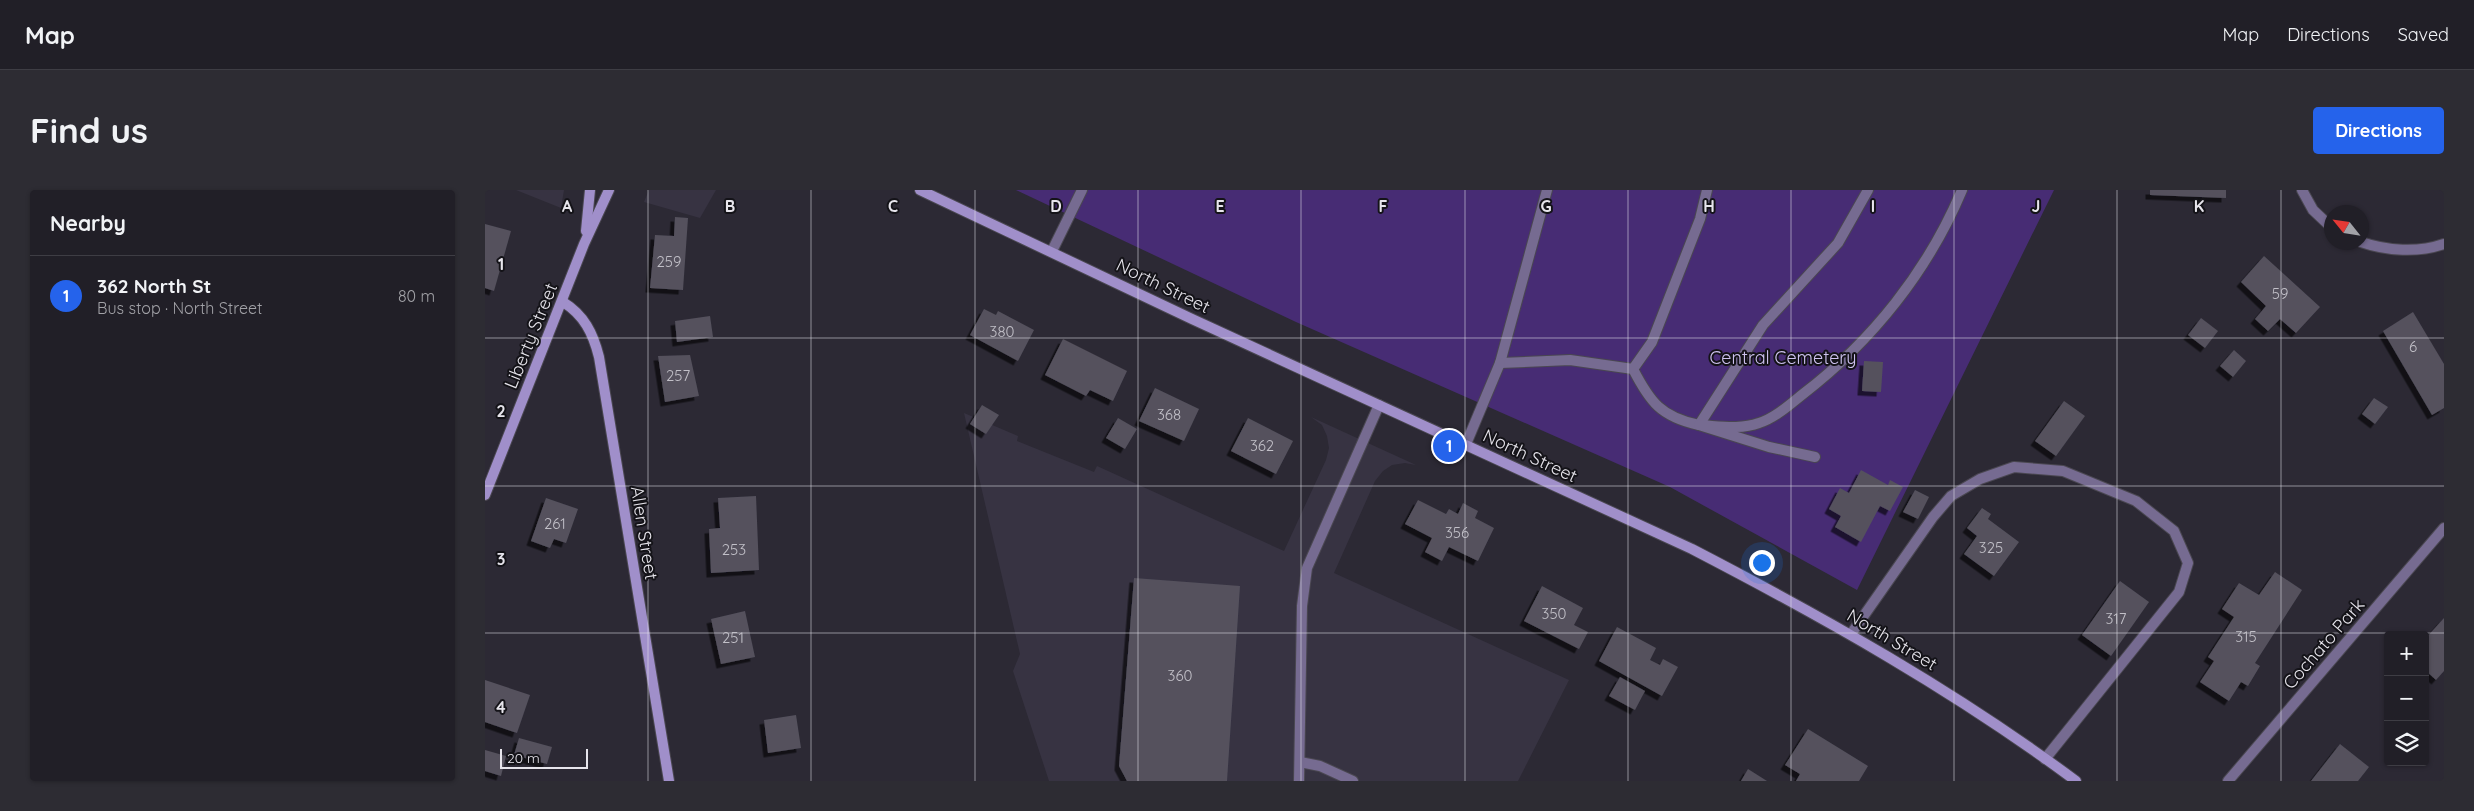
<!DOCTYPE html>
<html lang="en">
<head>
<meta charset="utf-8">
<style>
	:root { --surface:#211f27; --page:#2d2c33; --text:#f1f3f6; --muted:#a2a2a7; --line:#3e3d44; --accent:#2563eb }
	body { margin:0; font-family:Quicksand,sans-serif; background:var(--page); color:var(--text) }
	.controls { position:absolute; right:15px; bottom:15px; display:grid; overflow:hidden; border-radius:5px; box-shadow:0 1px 4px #0004 }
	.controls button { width:45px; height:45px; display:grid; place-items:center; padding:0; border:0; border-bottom:1px solid var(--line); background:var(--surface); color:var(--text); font:25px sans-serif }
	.compass { position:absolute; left:1839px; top:15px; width:45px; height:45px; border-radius:50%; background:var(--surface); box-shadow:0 1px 4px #0004; rotate:300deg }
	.scale { position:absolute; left:15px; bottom:12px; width:88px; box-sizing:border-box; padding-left:5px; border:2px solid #e7e5ec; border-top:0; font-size:14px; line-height:18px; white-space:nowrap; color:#e7e5ec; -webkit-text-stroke:4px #141318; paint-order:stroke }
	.you { position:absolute; left:1276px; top:372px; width:18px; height:18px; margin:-12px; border:4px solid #fff; border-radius:50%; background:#1a73e8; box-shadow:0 0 0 8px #1a73e833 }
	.badge { display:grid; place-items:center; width:32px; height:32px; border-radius:50%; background:var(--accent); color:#fff; font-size:16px; font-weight:700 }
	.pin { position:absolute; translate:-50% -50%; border:2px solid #fff; box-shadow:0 1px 5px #0006 }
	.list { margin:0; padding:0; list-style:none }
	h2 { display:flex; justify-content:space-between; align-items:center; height:65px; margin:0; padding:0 20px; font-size:21px }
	h2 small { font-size:16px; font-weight:400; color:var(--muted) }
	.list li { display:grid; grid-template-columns:32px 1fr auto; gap:15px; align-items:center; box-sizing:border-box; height:80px; padding:0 20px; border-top:1px solid var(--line) }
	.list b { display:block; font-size:19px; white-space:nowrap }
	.list p { margin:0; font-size:16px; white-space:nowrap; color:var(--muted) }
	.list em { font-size:16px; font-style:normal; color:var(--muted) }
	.icon { flex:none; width:28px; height:28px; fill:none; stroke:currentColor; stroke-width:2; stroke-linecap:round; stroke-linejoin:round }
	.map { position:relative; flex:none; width:1959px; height:591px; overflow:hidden; border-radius:5px }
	header { display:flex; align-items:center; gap:30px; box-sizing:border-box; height:70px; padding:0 25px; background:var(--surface); border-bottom:1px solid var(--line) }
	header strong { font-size:24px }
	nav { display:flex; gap:28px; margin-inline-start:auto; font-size:18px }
	.intro { display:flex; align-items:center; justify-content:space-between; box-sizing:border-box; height:120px; padding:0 30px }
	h1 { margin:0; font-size:35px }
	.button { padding:12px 22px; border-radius:5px; background:var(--accent); color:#fff; font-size:18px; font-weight:700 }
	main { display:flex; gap:30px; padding:0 30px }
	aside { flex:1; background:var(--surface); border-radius:5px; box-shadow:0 1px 4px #0004 }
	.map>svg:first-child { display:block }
</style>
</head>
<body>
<header>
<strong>Map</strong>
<nav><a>Map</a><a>Directions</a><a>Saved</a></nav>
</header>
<div class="intro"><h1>Find us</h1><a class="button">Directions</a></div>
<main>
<aside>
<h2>Nearby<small></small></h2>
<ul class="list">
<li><span class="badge">1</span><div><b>362 North St</b><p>Bus stop · North Street</p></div><em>80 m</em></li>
</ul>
</aside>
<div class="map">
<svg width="1959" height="591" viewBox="0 0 1959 591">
	<defs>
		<filter id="shadow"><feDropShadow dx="-4.5" dy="4.5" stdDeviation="0" flood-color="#0009"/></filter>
	</defs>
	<rect width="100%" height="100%" fill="#2c2934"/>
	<g fill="#373342">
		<path d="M31,0H79L76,18Z"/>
		<path d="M164,0H231L215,28L159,12Z"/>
		<path d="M479,223L533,246L532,251L609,282L612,276L799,361L841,270L844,258L842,246L837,235L826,227L931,275L920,273L907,275L898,281L890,291L849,383L1084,490L1033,591H564L528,481L535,464Z"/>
	</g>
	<path fill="#472c74" d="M531,0H1569L1372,400L1185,297L811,132Z"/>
	<g fill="#54515d" filter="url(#shadow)">
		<path d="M1665,0H1741V8L1665,5Z"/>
		<path d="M190,27L203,28L198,100L165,98L170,45L189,46Z"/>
		<path d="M0,34L26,41L9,101L0,98Z"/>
		<path d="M1779,66L1835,117L1811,143L1795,129L1783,141L1770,129L1781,116L1756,92Z"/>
		<path d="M499,119L511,125L513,121L549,140L533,171L485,145Z"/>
		<path d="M1928,122L1959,174V218L1947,225L1898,141Z"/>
		<path d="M225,126L228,147L192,152L190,131Z"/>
		<path d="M1716,128L1733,141L1720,158L1703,145Z"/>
		<path d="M578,149L642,181L628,211L605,200L601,206L560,185Z"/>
		<path d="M1749,160L1761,171L1748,187L1735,176Z"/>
		<path d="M205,165L214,206L180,212L173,166Z"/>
		<path d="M1379,171L1398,172L1396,202L1377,201Z"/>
		<path d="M670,198L714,219L699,251L654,231Z"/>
		<path d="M1889,208L1903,217L1890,234L1877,224Z"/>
		<path d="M1579,211L1600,226L1571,266L1550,251Z"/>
		<path d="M497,215L514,225L501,244L485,234Z"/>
		<path d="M633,228L652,239L640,259L621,248Z"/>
		<path d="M763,228L808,251L791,284L746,261Z"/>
		<path d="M1376,280L1403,295L1405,290L1418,297L1405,321L1395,316L1376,352L1350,337L1356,326L1344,319L1355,298L1364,303Z"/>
		<path d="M1430,300L1444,307L1433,329L1418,322Z"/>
		<path d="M271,306L274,380L226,383L224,339L235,338L233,308Z"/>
		<path d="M61,308L93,319L81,353L69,349L65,358L46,351Z"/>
		<path d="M933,310L961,324L964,319L973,324L978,313L993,321L990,328L1009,338L993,371L964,357L957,371L940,362L947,348L920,334Z"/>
		<path d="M1497,318L1506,324L1503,329L1534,352L1509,386L1479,364L1492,346L1482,338Z"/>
		<path d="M1790,382L1817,400L1770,473L1775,476L1763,496L1756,492L1744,511L1715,492L1729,471L1723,467L1749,427L1737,419L1754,393L1774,405Z"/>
		<path d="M649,388L755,396L742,591H642L634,576Z"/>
		<path d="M1635,391L1664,412L1626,466L1597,445Z"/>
		<path d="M1057,396L1098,418L1089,435L1103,442L1094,459L1039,431Z"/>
		<path d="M260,421L270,467L236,474L226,429Z"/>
		<path d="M1959,428V481L1951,490L1940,480V449Z"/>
		<path d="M1132,437L1171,458L1165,470L1175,475L1178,469L1193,477L1177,506L1114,471Z"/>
		<path d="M1135,487L1160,501L1150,520L1124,506Z"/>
		<path d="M0,490L45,505L32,543L0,532Z"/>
		<path d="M311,525L316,558L283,563L279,530Z"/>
		<path d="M1323,539L1383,576L1374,591H1311L1315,584L1300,575Z"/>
		<path d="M34,548L67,557L62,574L29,565Z"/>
		<path d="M1855,554L1884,577L1873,591H1826Z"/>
		<path d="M0,560L21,566L16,586L0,581Z"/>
		<path d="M1263,579L1282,591H1256Z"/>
	</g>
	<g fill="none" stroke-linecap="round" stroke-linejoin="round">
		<g stroke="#4a4751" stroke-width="12">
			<g id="lane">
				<path d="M1062,0L1015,173L1085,170L1148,179C1165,212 1176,227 1214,235L1278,135L1353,53L1383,0"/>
				<path d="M567,61L597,0"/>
				<path d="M1148,179L1167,152L1215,29L1222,0"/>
				<path d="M1330,267L1284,257L1214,235C1234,236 1255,240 1274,233C1290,228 1304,215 1318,204C1387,151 1443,81 1477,0"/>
				<path d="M1366,444L1448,327L1466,306L1495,289L1529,277L1578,281L1651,311L1689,341L1703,373L1694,402L1560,569"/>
				<path d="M815,572L835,576L868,591"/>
				<path d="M814,591L817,416L822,378L894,215"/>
			</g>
		</g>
		<g stroke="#4a4751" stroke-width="12">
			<g id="street">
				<path d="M1817,0L1828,20L1846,37"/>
				<path d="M1876,52C1902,61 1933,63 1959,54"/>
				<path d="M981,254L1015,173"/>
				<path d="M1743,591L1959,338"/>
			</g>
		</g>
		<g stroke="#4a4751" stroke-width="12">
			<g id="secondary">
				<path d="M435,0L707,129L1207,359C1340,428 1470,501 1591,591"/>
				<path d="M101,41L105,0"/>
				<path d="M78,112C99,125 108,143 114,167L184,591"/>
				<path d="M0,305L99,54L124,0"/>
			</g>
		</g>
		<use href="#lane" stroke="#766b91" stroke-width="10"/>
		<use href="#street" stroke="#766b91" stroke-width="10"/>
		<use href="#secondary" stroke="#a08fca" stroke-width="10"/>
	</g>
	<path fill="none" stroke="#e7e5ec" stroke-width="1" stroke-opacity="0.55" d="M163,0V591M326,0V591M490,0V591M653,0V591M816,0V591M980,0V591M1143,0V591M1306,0V591M1469,0V591M1632,0V591M1796,0V591M0,148H1959M0,296H1959M0,443H1959"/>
	<g text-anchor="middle" stroke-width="4" stroke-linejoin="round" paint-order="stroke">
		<g font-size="15" fill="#c2c0c8">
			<text x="184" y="77">259</text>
			<text x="1795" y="109">59</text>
			<text x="517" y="147">380</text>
			<text x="1928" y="162">6</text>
			<text x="193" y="191">257</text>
			<text x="684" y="230">368</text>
			<text x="777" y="261">362</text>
			<text x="70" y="339">261</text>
			<text x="972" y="348">356</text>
			<text x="1506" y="363">325</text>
			<text x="249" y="365">253</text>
			<text x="1069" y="429">350</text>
			<text x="1631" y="434">317</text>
			<text x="1761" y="452">315</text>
			<text x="248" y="453">251</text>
			<text x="695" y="491">360</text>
		</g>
		<g font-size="18" fill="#e7e5ec" stroke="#141318">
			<text transform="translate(678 96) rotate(26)" y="6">North Street</text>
			<text transform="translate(46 146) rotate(-68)" y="6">Liberty Street</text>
			<text transform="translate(1045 266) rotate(25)" y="6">North Street</text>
			<text transform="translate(159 343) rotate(81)" y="6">Allen Street</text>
			<text transform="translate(1407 450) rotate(31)" y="6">North Street</text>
			<text transform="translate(1839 454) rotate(-49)" y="6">Cochato Park</text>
		</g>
		<g font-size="18" fill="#cfc3f0" stroke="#141318">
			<text x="1298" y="174">Central Cemetery</text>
		</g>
	</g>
	<g font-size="16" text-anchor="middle" font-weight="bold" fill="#e7e5ec" stroke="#141318" stroke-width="4" stroke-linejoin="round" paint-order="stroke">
		<text x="82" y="22">A</text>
		<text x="245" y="22">B</text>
		<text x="408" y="22">C</text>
		<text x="571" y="22">D</text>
		<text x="735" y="22">E</text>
		<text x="898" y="22">F</text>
		<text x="1061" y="22">G</text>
		<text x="1224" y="22">H</text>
		<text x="1388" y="22">I</text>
		<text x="1551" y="22">J</text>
		<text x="1714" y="22">K</text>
		<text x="16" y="80">1</text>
		<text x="16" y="227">2</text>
		<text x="16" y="375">3</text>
		<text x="16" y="523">4</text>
	</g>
</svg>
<div class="controls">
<button>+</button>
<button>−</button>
<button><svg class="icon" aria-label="layers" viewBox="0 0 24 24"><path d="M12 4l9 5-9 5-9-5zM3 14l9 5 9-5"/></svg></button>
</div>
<svg class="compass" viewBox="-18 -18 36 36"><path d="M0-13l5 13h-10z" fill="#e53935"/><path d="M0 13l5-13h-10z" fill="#a2a2a7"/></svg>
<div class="scale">20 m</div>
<div class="you"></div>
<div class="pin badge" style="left:964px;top:256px">1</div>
</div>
</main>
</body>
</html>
